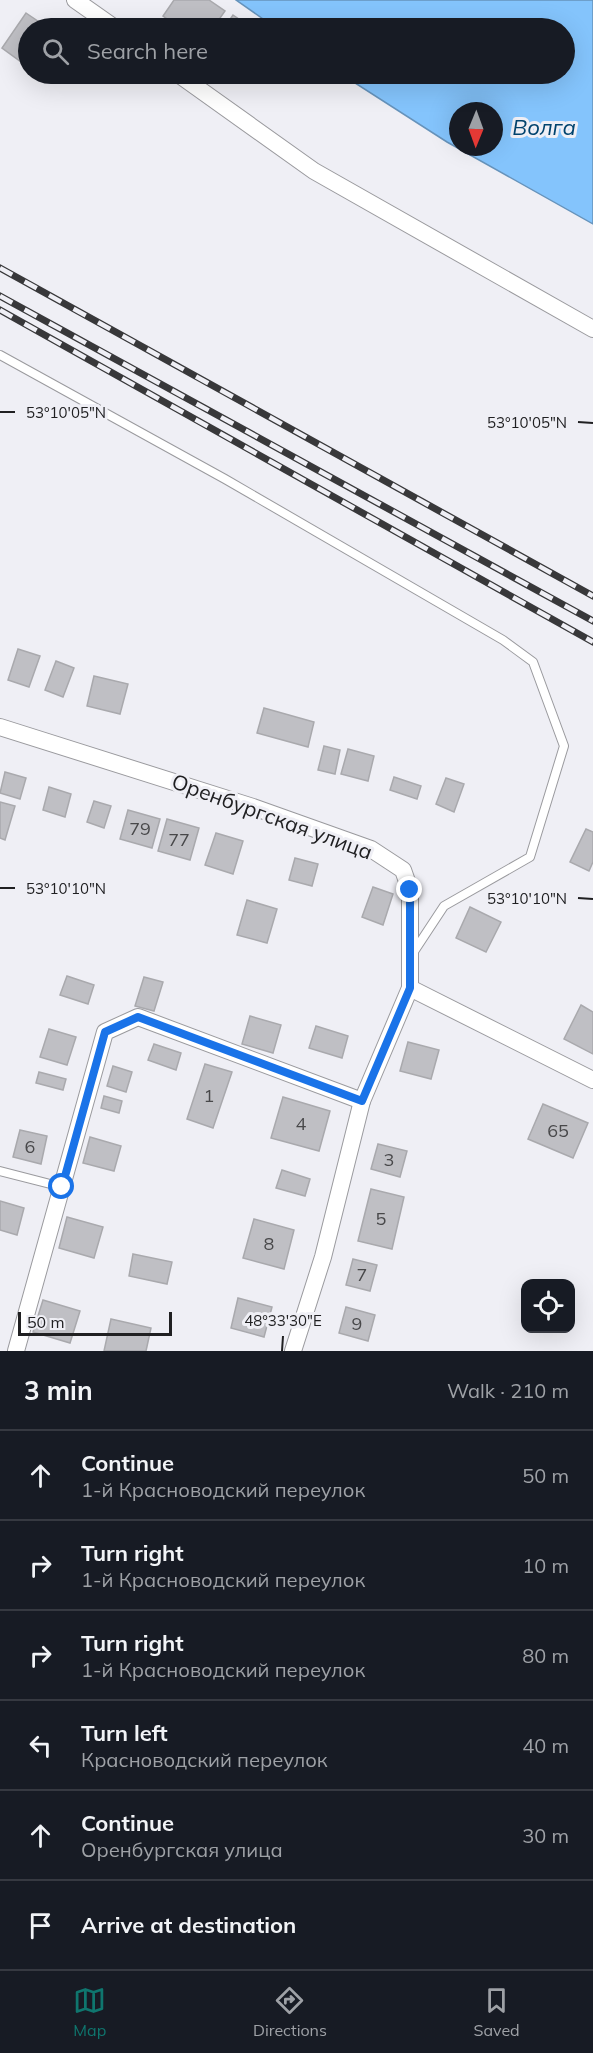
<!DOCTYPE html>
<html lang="en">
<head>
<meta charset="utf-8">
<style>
	:root { --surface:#171b24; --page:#242831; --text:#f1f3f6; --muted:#9ea1a6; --line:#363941; --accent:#0f766e }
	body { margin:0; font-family:Mulish,sans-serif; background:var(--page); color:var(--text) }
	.controls { position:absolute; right:18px; bottom:18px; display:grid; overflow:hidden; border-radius:12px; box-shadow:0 6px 24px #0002 }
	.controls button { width:54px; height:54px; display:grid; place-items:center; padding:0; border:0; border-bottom:2px solid var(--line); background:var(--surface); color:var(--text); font:30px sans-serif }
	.compass { position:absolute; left:449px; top:102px; width:54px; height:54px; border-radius:50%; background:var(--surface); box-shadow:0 6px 24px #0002; rotate:181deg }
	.scale { position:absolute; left:18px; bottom:15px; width:154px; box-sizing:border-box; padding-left:6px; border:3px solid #202022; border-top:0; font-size:16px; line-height:21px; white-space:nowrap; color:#202022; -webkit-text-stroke:4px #efeff5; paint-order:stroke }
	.stop { position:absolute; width:18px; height:18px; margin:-14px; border:4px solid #1a73e8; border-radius:50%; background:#fff }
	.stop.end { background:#1a73e8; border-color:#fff; box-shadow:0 2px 6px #0008 }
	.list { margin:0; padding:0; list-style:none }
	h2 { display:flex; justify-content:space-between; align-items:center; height:78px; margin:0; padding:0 24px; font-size:26px }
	h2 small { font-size:20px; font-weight:400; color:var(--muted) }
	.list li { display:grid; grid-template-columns:39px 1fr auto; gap:18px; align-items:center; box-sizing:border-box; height:90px; padding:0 24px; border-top:2px solid var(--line) }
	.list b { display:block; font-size:22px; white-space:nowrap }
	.list p { margin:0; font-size:20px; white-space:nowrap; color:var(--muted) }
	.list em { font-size:20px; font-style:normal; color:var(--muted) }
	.icon { flex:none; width:33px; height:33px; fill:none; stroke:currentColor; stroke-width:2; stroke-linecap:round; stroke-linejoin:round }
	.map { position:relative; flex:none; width:593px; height:1351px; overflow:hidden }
	.search { position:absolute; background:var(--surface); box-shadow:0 6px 24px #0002; left:18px; right:18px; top:18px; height:66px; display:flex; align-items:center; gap:15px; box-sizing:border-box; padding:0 21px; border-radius:33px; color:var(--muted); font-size:22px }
	.sheet { height:618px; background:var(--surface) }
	nav { display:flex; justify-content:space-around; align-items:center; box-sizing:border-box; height:84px; border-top:2px solid var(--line); background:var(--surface); font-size:16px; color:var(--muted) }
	nav a { display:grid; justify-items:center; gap:3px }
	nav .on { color:var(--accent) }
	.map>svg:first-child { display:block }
</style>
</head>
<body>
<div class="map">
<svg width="593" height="1351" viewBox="0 0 593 1351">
	<rect width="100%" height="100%" fill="#efeff5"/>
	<path fill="#84c4fc" stroke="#6693bb" stroke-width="1.5" fill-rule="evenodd" d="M236,0H593V224L447,142L341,74H564V28H276ZM458,111H494V147H458Z"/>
	<g fill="#bfbfc4" stroke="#a9a9ad" stroke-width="1.5">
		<path d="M174,0H209L225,11L213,28H180L163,16Z"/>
		<path d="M26,13L48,28H28V67L2,48Z"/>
		<path d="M233,15L252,28H224Z"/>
		<path d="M18,649L40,656L29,687L8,680Z"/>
		<path d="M56,661L74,668L63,697L45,690Z"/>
		<path d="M94,676L128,684L120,714L87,706Z"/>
		<path d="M264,708L314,722L308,747L257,733Z"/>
		<path d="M324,746L340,750L335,774L318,770Z"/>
		<path d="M348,749L374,756L368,781L341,774Z"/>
		<path d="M5,772L26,778L20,799L0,793Z"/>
		<path d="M394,777L421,786L417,799L390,790Z"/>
		<path d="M446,778L464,784L454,812L436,804Z"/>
		<path d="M49,787L71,794L65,817L43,810Z"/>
		<path d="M94,801L111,806L104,828L87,822Z"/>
		<path d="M0,802L15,806L5,840L0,838Z"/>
		<path d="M128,810L160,819L152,848L120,839Z"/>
		<path d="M167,819L199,828L190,860L158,851Z"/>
		<path d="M586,829L593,832V862L589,871L570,862Z"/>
		<path d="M216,833L243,841L233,874L205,865Z"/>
		<path d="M295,858L318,864L312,886L289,880Z"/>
		<path d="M373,887L393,894L383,925L362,917Z"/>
		<path d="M247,900L277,909L267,943L237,935Z"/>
		<path d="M470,907L501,922L486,952L456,938Z"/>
		<path d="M67,976L94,985L88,1004L60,995Z"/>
		<path d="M144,977L163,982L154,1011L135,1006Z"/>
		<path d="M581,1005L593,1012V1054L564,1039Z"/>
		<path d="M250,1016L281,1025L273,1053L242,1044Z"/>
		<path d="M316,1026L348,1036L342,1058L309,1048Z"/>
		<path d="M49,1029L76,1037L67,1065L40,1057Z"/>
		<path d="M408,1042L439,1050L431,1079L400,1071Z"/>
		<path d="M154,1044L181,1053L176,1070L148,1060Z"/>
		<path d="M205,1064L232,1072L213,1128L187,1119Z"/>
		<path d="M113,1066L132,1072L126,1092L107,1086Z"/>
		<path d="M39,1072L66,1079L63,1090L36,1083Z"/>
		<path d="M104,1096L122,1101L119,1113L101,1108Z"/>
		<path d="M283,1097L330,1111L319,1151L271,1138Z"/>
		<path d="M543,1104L588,1123L573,1158L528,1139Z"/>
		<path d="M20,1130L47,1136L41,1164L13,1157Z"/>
		<path d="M90,1137L121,1146L114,1171L83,1163Z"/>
		<path d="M378,1144L407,1151L400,1177L371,1169Z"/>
		<path d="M282,1170L310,1179L305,1196L276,1188Z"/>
		<path d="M371,1189L404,1197L392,1249L358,1241Z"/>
		<path d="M0,1201L24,1208L17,1235L0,1230Z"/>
		<path d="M67,1217L103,1227L94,1258L59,1248Z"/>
		<path d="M254,1219L294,1230L284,1269L243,1258Z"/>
		<path d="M133,1254L172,1262L167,1284L129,1276Z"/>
		<path d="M353,1259L377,1265L370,1291L346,1285Z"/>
		<path d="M238,1298L272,1307L264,1337L231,1328Z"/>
		<path d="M43,1300L80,1311L70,1343L33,1332Z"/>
		<path d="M346,1307L375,1315L368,1341L339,1333Z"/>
		<path d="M111,1319L151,1328L146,1351H104Z"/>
	</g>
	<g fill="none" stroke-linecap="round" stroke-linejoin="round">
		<g stroke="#9a9a9e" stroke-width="10">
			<g id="lane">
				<path d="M0,355L225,479L503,640L533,662L564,746L530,857L444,906L413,953"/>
				<path d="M0,1171L62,1187"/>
			</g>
		</g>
		<g stroke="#9a9a9e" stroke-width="18">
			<g id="street">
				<path d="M75,0L115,28"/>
				<path d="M178,74L314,171L593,329"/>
				<path d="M0,727L253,807L371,849L403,870L410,890V988L362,1101L323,1257L293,1351"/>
				<path d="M410,988L593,1080"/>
				<path d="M16,1351L105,1032L138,1017L362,1101"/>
			</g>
		</g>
		<use href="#lane" stroke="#fff" stroke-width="8"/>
		<use href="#street" stroke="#fff" stroke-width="16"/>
		<g stroke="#38383a" stroke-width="7">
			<g id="rail">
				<path d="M0,268L593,596"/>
				<path d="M0,296L593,621"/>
				<path d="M0,310L593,642"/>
			</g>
		</g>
		<use href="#rail" stroke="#efeff5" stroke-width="4.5" stroke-dasharray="14" stroke-linecap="butt"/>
	</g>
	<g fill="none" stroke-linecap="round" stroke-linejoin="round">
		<path stroke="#1a73e8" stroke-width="8" d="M62,1187L105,1032L138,1017L362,1101L410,988V890"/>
	</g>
	<path fill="none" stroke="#202022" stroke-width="2" d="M0,412H15M578,422L593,423M0,888H15M578,898L593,899M282,1351L283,1336"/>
	<g text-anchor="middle" stroke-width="6" stroke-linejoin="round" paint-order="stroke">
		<g font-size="18" fill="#48484a">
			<text x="140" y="835">79</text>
			<text x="179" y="846">77</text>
			<text x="209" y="1102">1</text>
			<text x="301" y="1130">4</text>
			<text x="558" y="1137">65</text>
			<text x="30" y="1153">6</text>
			<text x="389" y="1166">3</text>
			<text x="381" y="1225">5</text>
			<text x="269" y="1250">8</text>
			<text x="362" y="1281">7</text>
			<text x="357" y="1330">9</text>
		</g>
		<g font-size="21" fill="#202022" stroke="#efeff5">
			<text transform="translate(272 817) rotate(20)" y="7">Оренбургская улица</text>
		</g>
		<g font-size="22" font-style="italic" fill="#00436e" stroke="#efeff5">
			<text x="544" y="135">Волга</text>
		</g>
	</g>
	<g font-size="15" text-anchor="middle" fill="#202022" stroke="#efeff5" stroke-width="6" stroke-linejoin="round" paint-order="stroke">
		<text x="66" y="418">53°10'05"N</text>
		<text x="527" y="428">53°10'05"N</text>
		<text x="66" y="894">53°10'10"N</text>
		<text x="527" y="904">53°10'10"N</text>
		<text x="283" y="1326">48°33'30"E</text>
	</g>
</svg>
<div class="controls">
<button><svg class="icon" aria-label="locate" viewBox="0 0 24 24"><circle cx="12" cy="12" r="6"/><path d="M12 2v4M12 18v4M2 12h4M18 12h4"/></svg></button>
</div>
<svg class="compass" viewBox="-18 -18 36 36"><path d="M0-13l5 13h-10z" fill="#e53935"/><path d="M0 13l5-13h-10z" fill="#9ea1a6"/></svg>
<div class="scale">50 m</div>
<div class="stop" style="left:62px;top:1187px"></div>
<div class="stop end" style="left:410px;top:890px"></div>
<div class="search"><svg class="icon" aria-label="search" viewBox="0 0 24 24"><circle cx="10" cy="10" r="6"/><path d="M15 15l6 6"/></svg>Search here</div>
</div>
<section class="sheet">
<h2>3 min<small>Walk · 210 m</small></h2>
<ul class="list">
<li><svg class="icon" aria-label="ahead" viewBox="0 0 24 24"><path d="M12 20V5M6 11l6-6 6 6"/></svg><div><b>Continue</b><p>1-й Красноводский переулок</p></div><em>50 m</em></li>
<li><svg class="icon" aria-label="right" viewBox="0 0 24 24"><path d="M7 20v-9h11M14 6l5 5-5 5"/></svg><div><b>Turn right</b><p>1-й Красноводский переулок</p></div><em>10 m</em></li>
<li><svg class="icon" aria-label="right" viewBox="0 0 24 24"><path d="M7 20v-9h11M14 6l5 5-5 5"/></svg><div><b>Turn right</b><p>1-й Красноводский переулок</p></div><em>80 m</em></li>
<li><svg class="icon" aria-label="left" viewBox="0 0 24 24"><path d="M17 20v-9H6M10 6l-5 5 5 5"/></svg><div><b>Turn left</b><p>Красноводский переулок</p></div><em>40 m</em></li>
<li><svg class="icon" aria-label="ahead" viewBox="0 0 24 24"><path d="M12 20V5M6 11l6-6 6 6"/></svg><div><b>Continue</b><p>Оренбургская улица</p></div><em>30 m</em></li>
<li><svg class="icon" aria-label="arrive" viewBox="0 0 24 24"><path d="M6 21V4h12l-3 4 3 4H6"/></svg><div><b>Arrive at destination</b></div></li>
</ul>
</section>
<nav>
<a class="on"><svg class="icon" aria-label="map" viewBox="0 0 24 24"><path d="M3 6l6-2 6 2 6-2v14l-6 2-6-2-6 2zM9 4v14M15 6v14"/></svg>Map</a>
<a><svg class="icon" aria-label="directions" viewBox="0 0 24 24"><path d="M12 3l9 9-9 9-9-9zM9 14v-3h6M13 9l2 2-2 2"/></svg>Directions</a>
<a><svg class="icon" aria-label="saved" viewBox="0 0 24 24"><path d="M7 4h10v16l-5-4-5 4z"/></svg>Saved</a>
</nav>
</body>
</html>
